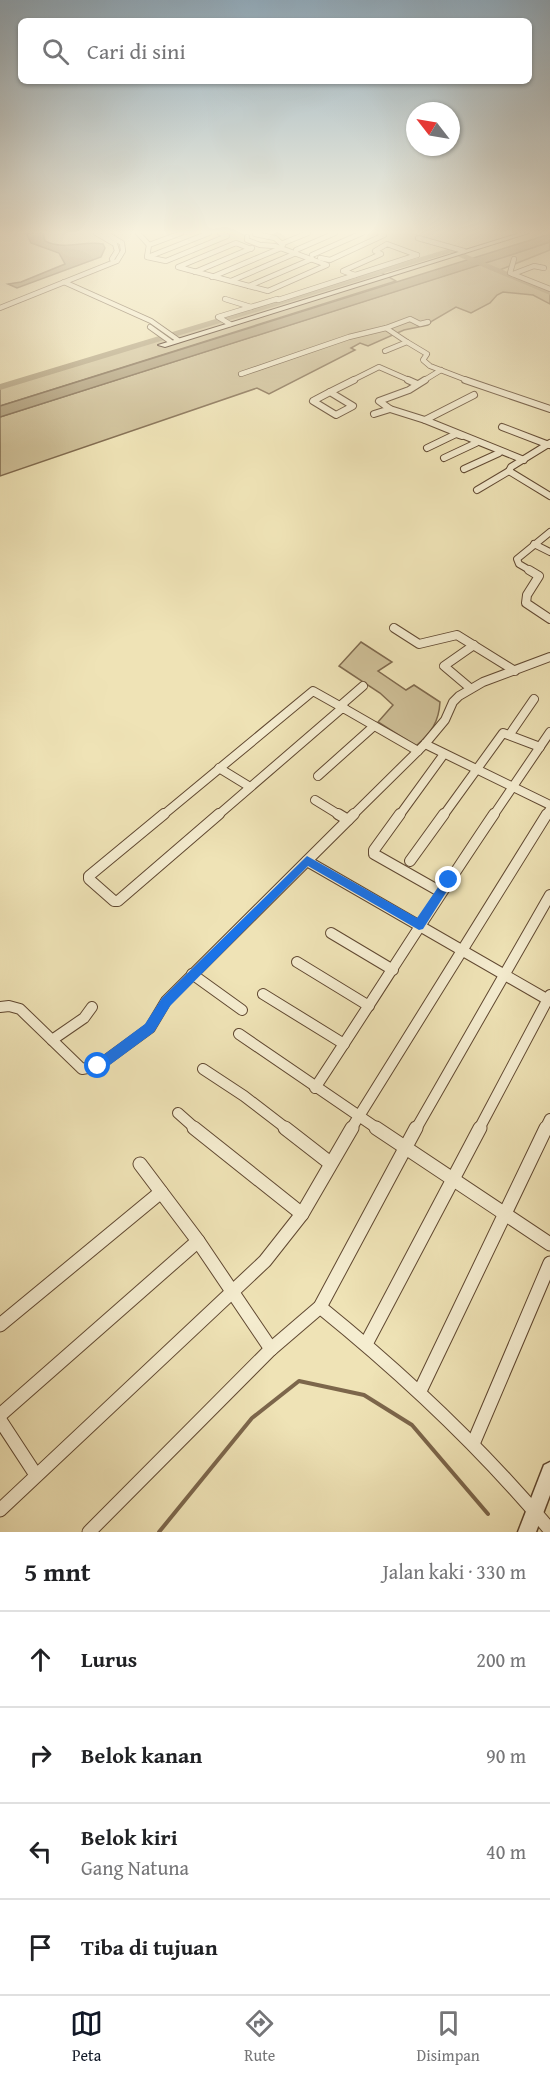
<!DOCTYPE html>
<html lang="id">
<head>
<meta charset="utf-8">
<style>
	:root { --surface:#fff; --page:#f6f6f6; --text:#202124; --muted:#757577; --line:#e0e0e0; --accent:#111827 }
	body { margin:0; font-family:"Gentium Book Plus",serif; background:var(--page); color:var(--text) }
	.compass { position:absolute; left:406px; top:102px; width:54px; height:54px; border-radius:50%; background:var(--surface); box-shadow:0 2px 4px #0004; rotate:301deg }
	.stop { position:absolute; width:18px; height:18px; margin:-14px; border:4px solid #1a73e8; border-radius:50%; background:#fff }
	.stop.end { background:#1a73e8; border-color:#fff; box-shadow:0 2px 6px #0008 }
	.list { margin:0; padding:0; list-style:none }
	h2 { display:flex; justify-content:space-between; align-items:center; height:78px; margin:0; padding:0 24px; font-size:26px }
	h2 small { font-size:20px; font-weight:400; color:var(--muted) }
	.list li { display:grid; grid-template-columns:39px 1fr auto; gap:18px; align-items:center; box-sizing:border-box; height:96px; padding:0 24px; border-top:2px solid var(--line) }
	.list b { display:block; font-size:22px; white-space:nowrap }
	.list p { margin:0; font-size:20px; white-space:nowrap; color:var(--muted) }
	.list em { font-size:20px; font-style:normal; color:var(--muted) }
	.icon { flex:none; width:33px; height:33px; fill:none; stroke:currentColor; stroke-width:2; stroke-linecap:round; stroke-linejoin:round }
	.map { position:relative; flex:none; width:550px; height:1532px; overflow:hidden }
	.search { position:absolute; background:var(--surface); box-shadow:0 2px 4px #0004; left:18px; right:18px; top:18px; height:66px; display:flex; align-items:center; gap:15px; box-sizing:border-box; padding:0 21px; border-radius:9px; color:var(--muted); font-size:22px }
	.sheet { height:462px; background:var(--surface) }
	nav { display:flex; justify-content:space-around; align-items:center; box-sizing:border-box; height:84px; border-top:2px solid var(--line); background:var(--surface); font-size:16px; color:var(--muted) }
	nav a { display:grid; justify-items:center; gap:3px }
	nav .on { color:var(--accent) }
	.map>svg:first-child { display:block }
</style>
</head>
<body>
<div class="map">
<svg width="550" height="1532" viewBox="0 0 550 1532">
	<rect width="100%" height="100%" fill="#efe3b6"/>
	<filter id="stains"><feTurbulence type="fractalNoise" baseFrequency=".00333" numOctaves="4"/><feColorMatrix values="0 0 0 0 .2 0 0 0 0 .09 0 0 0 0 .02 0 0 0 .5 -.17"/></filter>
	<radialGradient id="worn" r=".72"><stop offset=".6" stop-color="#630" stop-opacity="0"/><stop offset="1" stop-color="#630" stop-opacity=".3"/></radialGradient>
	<g fill="#cfc098" stroke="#806a4e" stroke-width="1.5">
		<path d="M550,242V250L497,271L550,293V304L533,295L503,292L497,295L490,303L471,313L456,307L432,321L428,325L404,330L368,346L360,343L351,348L355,350L269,394L257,388L0,476V417Z"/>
		<path d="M380,272L396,281L0,406V387Z"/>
		<path d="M361,642L392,662L378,671L406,690L414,685L440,702C439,722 431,733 416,746L378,722L393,705L380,693L339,666Z"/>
	</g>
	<g fill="#ae9d7a" stroke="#7c664b" stroke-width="1.5">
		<path d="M26,233H43L45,241C65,251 83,240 103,244L105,248L101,257L17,288L8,284L21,282L65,264L59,253L31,243Z"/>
		<path d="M550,234V242L514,254L0,417V406Z"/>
	</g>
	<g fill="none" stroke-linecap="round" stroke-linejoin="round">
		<path stroke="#7c664b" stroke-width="4" d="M159,1532L252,1418L299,1381L364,1395L412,1425L488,1514"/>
		<path fill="#ae9d7a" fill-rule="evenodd" d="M451,248L550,290V295L450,253L0,390V384Z"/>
		<g stroke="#604831" stroke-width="6">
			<g id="minor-far4">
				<path d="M96,233L115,244L117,251L112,259"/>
				<path d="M138,233L149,245L147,257L166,261L227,236L220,233"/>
				<path d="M255,234L275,238L283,245"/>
				<path d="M247,237V240L260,245L275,246L327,265L268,291L178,267L236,243L251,249"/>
				<path d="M418,238L464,251"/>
				<path d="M281,244L308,233"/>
				<path d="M149,245L181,233"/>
				<path d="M296,250L335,233"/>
				<path d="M312,255L362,233"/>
				<path d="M148,257L209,233"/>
				<path d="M320,258L330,260L384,235L380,233"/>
				<path d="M514,259L510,273L550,289"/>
				<path d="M195,272L252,248"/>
				<path d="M513,274L534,266L544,268"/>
				<path d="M355,275L343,271L381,254L375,251L387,244L417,255"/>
				<path d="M212,277L281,248"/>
				<path d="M231,281L296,253"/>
				<path d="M64,282L151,321L178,340"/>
				<path d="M249,286L312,259"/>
				<path d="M225,299L251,307L277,299"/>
				<path d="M278,300L417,255"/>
				<path d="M0,308L117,261L123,251L122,243L105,233"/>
				<path d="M230,324L218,317L251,307"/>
				<path d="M150,327L171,342"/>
				<path d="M407,342L386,328L410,319L420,324L428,322"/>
				<path d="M385,351L407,342L427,354L423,360L430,366L469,381"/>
				<path d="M241,374L349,337L386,328"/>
				<path d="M351,381L379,367L411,381"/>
				<path d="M423,381L441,370"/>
			</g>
		</g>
		<g stroke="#604831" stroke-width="8">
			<g id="minor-far3">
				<path d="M408,380L417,384"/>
				<path d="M465,380L550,409"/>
				<path d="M330,392L353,406L336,415L313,401Z"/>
				<path d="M330,392L354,380"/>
				<path d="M474,395L425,420L524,460"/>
				<path d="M390,409L425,420"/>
				<path d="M374,414L390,409L379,401L409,390L425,380"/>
				<path d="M502,427L549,445"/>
				<path d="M550,443L511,467L509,471L550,496"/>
				<path d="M427,448L456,434L462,436"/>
				<path d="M444,458L476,443"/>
				<path d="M464,469L499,453"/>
				<path d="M477,490L509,471"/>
				<path d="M534,544L550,552"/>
				<path d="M531,571L519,564L517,559L550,532"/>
			</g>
		</g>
		<g stroke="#604831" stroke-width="10">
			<g id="minor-far2">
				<path d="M529,570L539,576L527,595L526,603L550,619"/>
				<path d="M394,628L419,644L457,635L515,671"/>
				<path d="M470,688L444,666L474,645"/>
				<path d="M340,706L363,686"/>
				<path d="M345,709L418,751"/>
				<path d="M510,734L534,699"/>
				<path d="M425,744L550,805"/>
				<path d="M219,768L250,787"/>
				<path d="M318,776L374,726"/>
				<path d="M315,800L341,816"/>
				<path d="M162,816L313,691L345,709"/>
				<path d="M217,816L341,709H345"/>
				<path d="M352,816L425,744L445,720L453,702L459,696L483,682L550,657"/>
				<path d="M399,816L444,754"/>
				<path d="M443,816L503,733L540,747"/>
				<path d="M493,816L550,732"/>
				<path d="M546,816L550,809"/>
			</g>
		</g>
		<g stroke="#604831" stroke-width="12">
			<g id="minor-far1">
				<path d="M164,814L89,876V879L114,901H118L219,814"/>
				<path d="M338,814L348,820"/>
				<path d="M400,814L374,850V854L441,892"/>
				<path d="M307,861L550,1001"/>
				<path d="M410,861L444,814"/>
				<path d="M331,933L393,970"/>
				<path d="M297,962L369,1006"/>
				<path d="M192,974L242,1010"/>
				<path d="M263,994L344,1044"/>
				<path d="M0,1007L9,1006L20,1009L82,1069L98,1066L150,1028L166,1001L354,814"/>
				<path d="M239,1034L378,1129"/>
				<path d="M52,1040L84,1018L92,1007"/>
				<path d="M203,1069L244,1096L287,1129"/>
				<path d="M315,1088C375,997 433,904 494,814"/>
				<path d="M178,1113L196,1129"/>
				<path d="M351,1129L547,814"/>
				<path d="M416,1129L550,895"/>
				<path d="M479,1129L550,995"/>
				<path d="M545,1129L550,1119"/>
			</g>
		</g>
		<g stroke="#604831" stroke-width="15">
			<g id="minor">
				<path d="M194,1128L302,1214"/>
				<path d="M285,1128L330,1163"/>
				<path d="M376,1128L550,1244"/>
				<path d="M140,1164L198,1241L271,1349"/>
				<path d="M320,1307C404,1375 481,1447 550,1530"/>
				<path d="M0,1325L161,1192"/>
				<path d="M366,1344L480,1128"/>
				<path d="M420,1391L546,1128"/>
				<path d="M0,1415L198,1241"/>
				<path d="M0,1420L36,1475"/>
				<path d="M473,1444L550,1263"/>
				<path d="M0,1510L265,1261L302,1214L352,1128"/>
				<path d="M89,1532L271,1349L320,1307L416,1128"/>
			</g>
		</g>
		<g stroke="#604831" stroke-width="3">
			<path id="tertiary" d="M550,1462V1495L536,1532H518L544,1465Z"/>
		</g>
		<g stroke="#301405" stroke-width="2">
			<path id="secondary" d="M520,233H529L165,347L158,345Z"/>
		</g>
		<use href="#minor-far4" stroke="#f5edd0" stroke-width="4.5"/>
		<use href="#minor-far3" stroke="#f5edd0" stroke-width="6"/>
		<use href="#minor-far2" stroke="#f5edd0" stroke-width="8"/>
		<use href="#minor-far1" stroke="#f5edd0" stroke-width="10"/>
		<use href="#minor" stroke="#f5edd0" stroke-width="13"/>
		<use href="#tertiary" fill="#f5edd0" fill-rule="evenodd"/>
		<use href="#secondary" fill="#f5edd0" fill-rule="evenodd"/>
	</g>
	<linearGradient id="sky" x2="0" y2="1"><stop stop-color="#91abbc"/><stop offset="0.52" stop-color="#f8f2de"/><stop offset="1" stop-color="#f8f2de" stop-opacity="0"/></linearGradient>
	<rect width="550" height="447" fill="url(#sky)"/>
	<path fill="#1a73e8" d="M307,856L417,918L445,877H453L454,880L423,929L419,930L308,866L170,1006L154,1032L103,1070L98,1072L94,1070L92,1066L94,1062L145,1024L162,998Z"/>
	<rect width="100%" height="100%" filter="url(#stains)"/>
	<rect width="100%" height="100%" fill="url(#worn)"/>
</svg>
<svg class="compass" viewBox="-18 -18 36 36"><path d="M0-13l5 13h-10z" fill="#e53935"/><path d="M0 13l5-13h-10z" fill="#757577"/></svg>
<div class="stop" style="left:98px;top:1066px"></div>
<div class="stop end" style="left:449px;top:880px"></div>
<div class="search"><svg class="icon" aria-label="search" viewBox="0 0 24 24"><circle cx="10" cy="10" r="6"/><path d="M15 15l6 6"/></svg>Cari di sini</div>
</div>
<section class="sheet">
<h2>5 mnt<small>Jalan kaki · 330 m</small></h2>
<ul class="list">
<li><svg class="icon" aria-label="ahead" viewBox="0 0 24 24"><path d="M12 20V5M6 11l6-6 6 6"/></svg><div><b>Lurus</b></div><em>200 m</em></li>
<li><svg class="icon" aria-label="right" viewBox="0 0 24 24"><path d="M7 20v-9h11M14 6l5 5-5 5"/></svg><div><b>Belok kanan</b></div><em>90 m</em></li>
<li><svg class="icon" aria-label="left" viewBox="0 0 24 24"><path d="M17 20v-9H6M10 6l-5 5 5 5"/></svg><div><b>Belok kiri</b><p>Gang Natuna</p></div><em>40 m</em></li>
<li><svg class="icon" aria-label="arrive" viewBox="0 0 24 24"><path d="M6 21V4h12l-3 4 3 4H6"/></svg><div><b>Tiba di tujuan</b></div></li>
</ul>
</section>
<nav>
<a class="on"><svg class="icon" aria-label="map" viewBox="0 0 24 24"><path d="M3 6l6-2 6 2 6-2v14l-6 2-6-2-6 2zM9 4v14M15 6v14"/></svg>Peta</a>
<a><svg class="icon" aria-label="directions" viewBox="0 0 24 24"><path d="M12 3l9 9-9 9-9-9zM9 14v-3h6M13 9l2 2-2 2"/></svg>Rute</a>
<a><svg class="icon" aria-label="saved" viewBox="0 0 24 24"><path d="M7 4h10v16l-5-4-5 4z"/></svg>Disimpan</a>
</nav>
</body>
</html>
